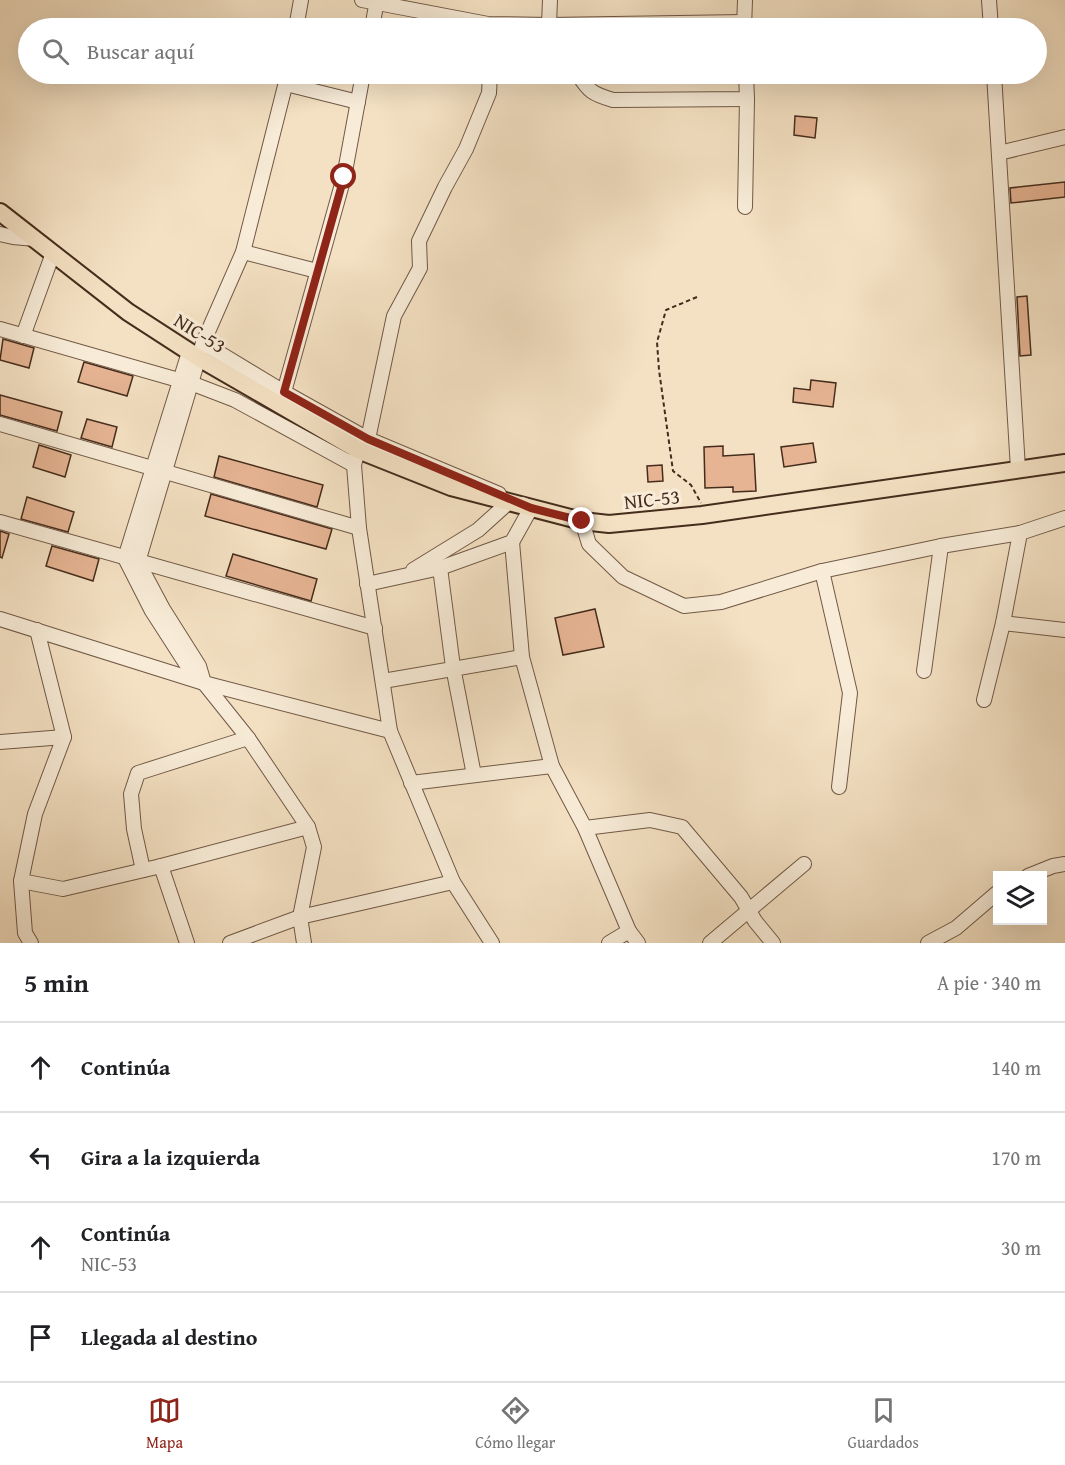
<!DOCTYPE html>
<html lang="es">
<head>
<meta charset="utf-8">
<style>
	:root { --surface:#fff; --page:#f2f2f2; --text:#202124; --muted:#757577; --line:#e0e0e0; --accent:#8f2418 }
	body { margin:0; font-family:"Gentium Book Plus",serif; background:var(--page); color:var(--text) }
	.controls { position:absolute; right:18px; bottom:18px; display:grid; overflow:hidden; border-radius:0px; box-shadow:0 6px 24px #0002 }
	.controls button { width:54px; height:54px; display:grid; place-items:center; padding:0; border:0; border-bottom:2px solid var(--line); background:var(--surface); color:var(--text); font:30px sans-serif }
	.stop { position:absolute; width:18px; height:18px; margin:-14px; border:4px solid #8f2418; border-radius:50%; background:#fff }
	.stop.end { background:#8f2418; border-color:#fff; box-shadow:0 2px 6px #0008 }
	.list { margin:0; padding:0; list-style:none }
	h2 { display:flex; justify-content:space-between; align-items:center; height:78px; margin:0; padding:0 24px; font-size:26px }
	h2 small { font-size:20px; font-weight:400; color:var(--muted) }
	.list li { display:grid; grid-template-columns:39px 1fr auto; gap:18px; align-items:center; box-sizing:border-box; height:90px; padding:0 24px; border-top:2px solid var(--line) }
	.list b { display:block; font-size:22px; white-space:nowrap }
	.list p { margin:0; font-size:20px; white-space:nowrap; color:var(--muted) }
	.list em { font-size:20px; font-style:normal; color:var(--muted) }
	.icon { flex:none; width:33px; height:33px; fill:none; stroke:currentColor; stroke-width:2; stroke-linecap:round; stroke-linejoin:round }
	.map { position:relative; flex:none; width:1065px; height:943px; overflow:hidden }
	.search { position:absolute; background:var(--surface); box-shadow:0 6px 24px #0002; left:18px; right:18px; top:18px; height:66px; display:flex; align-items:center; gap:15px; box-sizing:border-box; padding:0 21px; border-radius:33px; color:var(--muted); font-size:22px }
	.sheet { height:438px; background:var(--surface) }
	nav { display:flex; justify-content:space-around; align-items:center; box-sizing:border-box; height:84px; border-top:2px solid var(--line); background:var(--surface); font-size:16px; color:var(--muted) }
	nav a { display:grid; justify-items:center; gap:3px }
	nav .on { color:var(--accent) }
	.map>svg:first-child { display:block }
</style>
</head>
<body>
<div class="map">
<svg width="1065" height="943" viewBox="0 0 1065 943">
	<rect width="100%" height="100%" fill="#f4e1c3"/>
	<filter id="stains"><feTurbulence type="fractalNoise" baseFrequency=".00333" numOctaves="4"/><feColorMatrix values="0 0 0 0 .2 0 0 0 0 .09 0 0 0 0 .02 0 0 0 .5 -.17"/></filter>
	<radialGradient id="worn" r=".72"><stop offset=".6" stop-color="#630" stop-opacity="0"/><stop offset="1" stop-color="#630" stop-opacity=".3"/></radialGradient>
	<g fill="#e6b493" stroke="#452c1c" stroke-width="1.5">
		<path d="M795,116L817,118L815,138L794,135Z"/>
		<path d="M1065,182V197L1011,203L1010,188Z"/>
		<path d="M1027,296L1031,355L1020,356L1017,297Z"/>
		<path d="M3,339L34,348L29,368L0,360Z"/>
		<path d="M84,362L133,376L127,396L78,382Z"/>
		<path d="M811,380L836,383L833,407L793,402L794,388L810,390Z"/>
		<path d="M0,395L62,412L57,431L0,415Z"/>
		<path d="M87,419L117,427L112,447L81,438Z"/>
		<path d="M813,443L816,462L784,467L781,447Z"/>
		<path d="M39,445L71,455L65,477L33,467Z"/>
		<path d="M723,446V456L754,454L756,491L733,492V487L705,488L704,447Z"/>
		<path d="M219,456L323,485L317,507L214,477Z"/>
		<path d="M662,465L663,481L648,482L647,466Z"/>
		<path d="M211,494L332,529L326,549L205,516Z"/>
		<path d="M27,497L74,512L68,532L21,519Z"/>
		<path d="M0,531L9,534L2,558L0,557Z"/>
		<path d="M52,546L99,559L93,581L46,566Z"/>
		<path d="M233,554L317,579L311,601L226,576Z"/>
		<path d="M595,609L604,647L563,655L555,618Z"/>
	</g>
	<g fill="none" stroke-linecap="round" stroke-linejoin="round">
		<g stroke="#715946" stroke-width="16">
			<g id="minor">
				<path d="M362,0L488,24L549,25L550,0"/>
				<path d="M989,0L991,28"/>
				<path d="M296,28L301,0"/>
				<path d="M372,28L377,0"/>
				<path d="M551,28L549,25L744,22"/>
				<path d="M744,28L745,0"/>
				<path d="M578,74C589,92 593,94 613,100L747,99L746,74"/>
				<path d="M994,74L1018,469"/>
				<path d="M286,84L358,102"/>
				<path d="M999,153L1065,137"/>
				<path d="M745,207L747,99"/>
				<path d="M0,234L13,237L35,239"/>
				<path d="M243,252L317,271"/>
				<path d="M0,329L196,385L235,400L354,465"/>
				<path d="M23,336L53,253"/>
				<path d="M203,343L243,252L288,74"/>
				<path d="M189,352L125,558L152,611L190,670L204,683L248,738L308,827L314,847L300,917L304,943"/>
				<path d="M284,392L344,177L363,74"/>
				<path d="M0,424L359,528"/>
				<path d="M368,439L394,316L420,268L419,241L445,187L466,149L489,93L490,74"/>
				<path d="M358,450L354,465L359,528L390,731L453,882L492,943"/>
				<path d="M582,521L589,544L623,577L684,606L721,602L822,571L941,546L1020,533L1065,518"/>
				<path d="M0,522L375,628"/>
				<path d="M512,542L522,657L552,766L585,828L629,931L638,943"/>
				<path d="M440,568L453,667L474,775"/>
				<path d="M413,570L478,530L509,502"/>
				<path d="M822,571L850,693L839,787"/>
				<path d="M367,584L440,568L512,542L531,508L522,504"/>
				<path d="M0,619L204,683L390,731"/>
				<path d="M1003,623L1065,630"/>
				<path d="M924,671L941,546"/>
				<path d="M383,681L522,657"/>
				<path d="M204,683L199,666L163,609L138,562L203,343L284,392L368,439L499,494"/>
				<path d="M984,700L1003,623L1020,533"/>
				<path d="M0,742L64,737"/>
				<path d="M411,783L552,766"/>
				<path d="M585,828L650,820L682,827L741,897L755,921L773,943"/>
				<path d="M161,866L187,943"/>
				<path d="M143,870L134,829L131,794L138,773L248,738"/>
				<path d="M1028,876L1053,866L1065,864"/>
				<path d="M21,881L63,889L161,866L308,827"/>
				<path d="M31,943L25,933L21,881L35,814L64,737L37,630"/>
				<path d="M230,943L300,917L453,882"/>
				<path d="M609,943L629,931"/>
				<path d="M710,943L804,864"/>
				<path d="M928,943L956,928L998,892"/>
			</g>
		</g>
		<g stroke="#452c1c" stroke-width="20">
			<path id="major" d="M0,212L128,312L199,358L358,450L451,487L582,521L609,524L702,515L1065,463"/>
		</g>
		<path stroke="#452c1c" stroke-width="2" stroke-dasharray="4.5 3" stroke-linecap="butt" d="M697,297L666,310L657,342L659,370L673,471L691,485L701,503"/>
		<use href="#minor" stroke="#f8ecd8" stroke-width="14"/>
		<use href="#major" stroke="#f4e1c3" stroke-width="16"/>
	</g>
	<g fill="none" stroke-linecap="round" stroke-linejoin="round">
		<path stroke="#8f2418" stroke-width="8" d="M344,177L284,392L368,439L531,508L582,521"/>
	</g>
	<g text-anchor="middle" stroke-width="6" stroke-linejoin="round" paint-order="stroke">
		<g font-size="20" fill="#452c1c" stroke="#f8ecd8">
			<text transform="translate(200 333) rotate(32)" y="7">NIC-53</text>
			<text transform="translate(652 499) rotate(-6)" y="7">NIC-53</text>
		</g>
	</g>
	<rect width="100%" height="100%" filter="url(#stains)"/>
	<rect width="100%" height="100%" fill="url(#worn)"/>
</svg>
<div class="controls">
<button><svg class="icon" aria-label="layers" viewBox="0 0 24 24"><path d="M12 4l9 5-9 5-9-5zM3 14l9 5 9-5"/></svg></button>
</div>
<div class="stop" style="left:344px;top:177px"></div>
<div class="stop end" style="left:582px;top:521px"></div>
<div class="search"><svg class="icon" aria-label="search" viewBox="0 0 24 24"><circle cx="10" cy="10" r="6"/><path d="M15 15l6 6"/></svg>Buscar aquí</div>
</div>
<section class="sheet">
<h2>5 min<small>A pie · 340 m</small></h2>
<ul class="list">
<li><svg class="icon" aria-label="ahead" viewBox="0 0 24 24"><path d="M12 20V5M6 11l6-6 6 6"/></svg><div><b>Continúa</b></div><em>140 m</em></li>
<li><svg class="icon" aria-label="left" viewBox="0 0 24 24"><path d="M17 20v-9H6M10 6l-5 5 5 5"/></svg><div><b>Gira a la izquierda</b></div><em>170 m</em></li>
<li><svg class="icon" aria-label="ahead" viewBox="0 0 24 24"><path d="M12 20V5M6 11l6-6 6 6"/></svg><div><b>Continúa</b><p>NIC-53</p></div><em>30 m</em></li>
<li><svg class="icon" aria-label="arrive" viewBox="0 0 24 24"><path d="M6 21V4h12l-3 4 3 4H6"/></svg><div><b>Llegada al destino</b></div></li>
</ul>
</section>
<nav>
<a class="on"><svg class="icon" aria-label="map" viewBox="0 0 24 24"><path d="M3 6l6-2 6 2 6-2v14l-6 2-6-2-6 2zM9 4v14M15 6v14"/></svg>Mapa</a>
<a><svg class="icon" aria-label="directions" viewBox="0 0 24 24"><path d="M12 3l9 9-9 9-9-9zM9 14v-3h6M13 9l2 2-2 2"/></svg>Cómo llegar</a>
<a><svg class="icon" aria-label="saved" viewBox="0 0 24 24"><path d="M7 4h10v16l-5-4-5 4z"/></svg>Guardados</a>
</nav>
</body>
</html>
